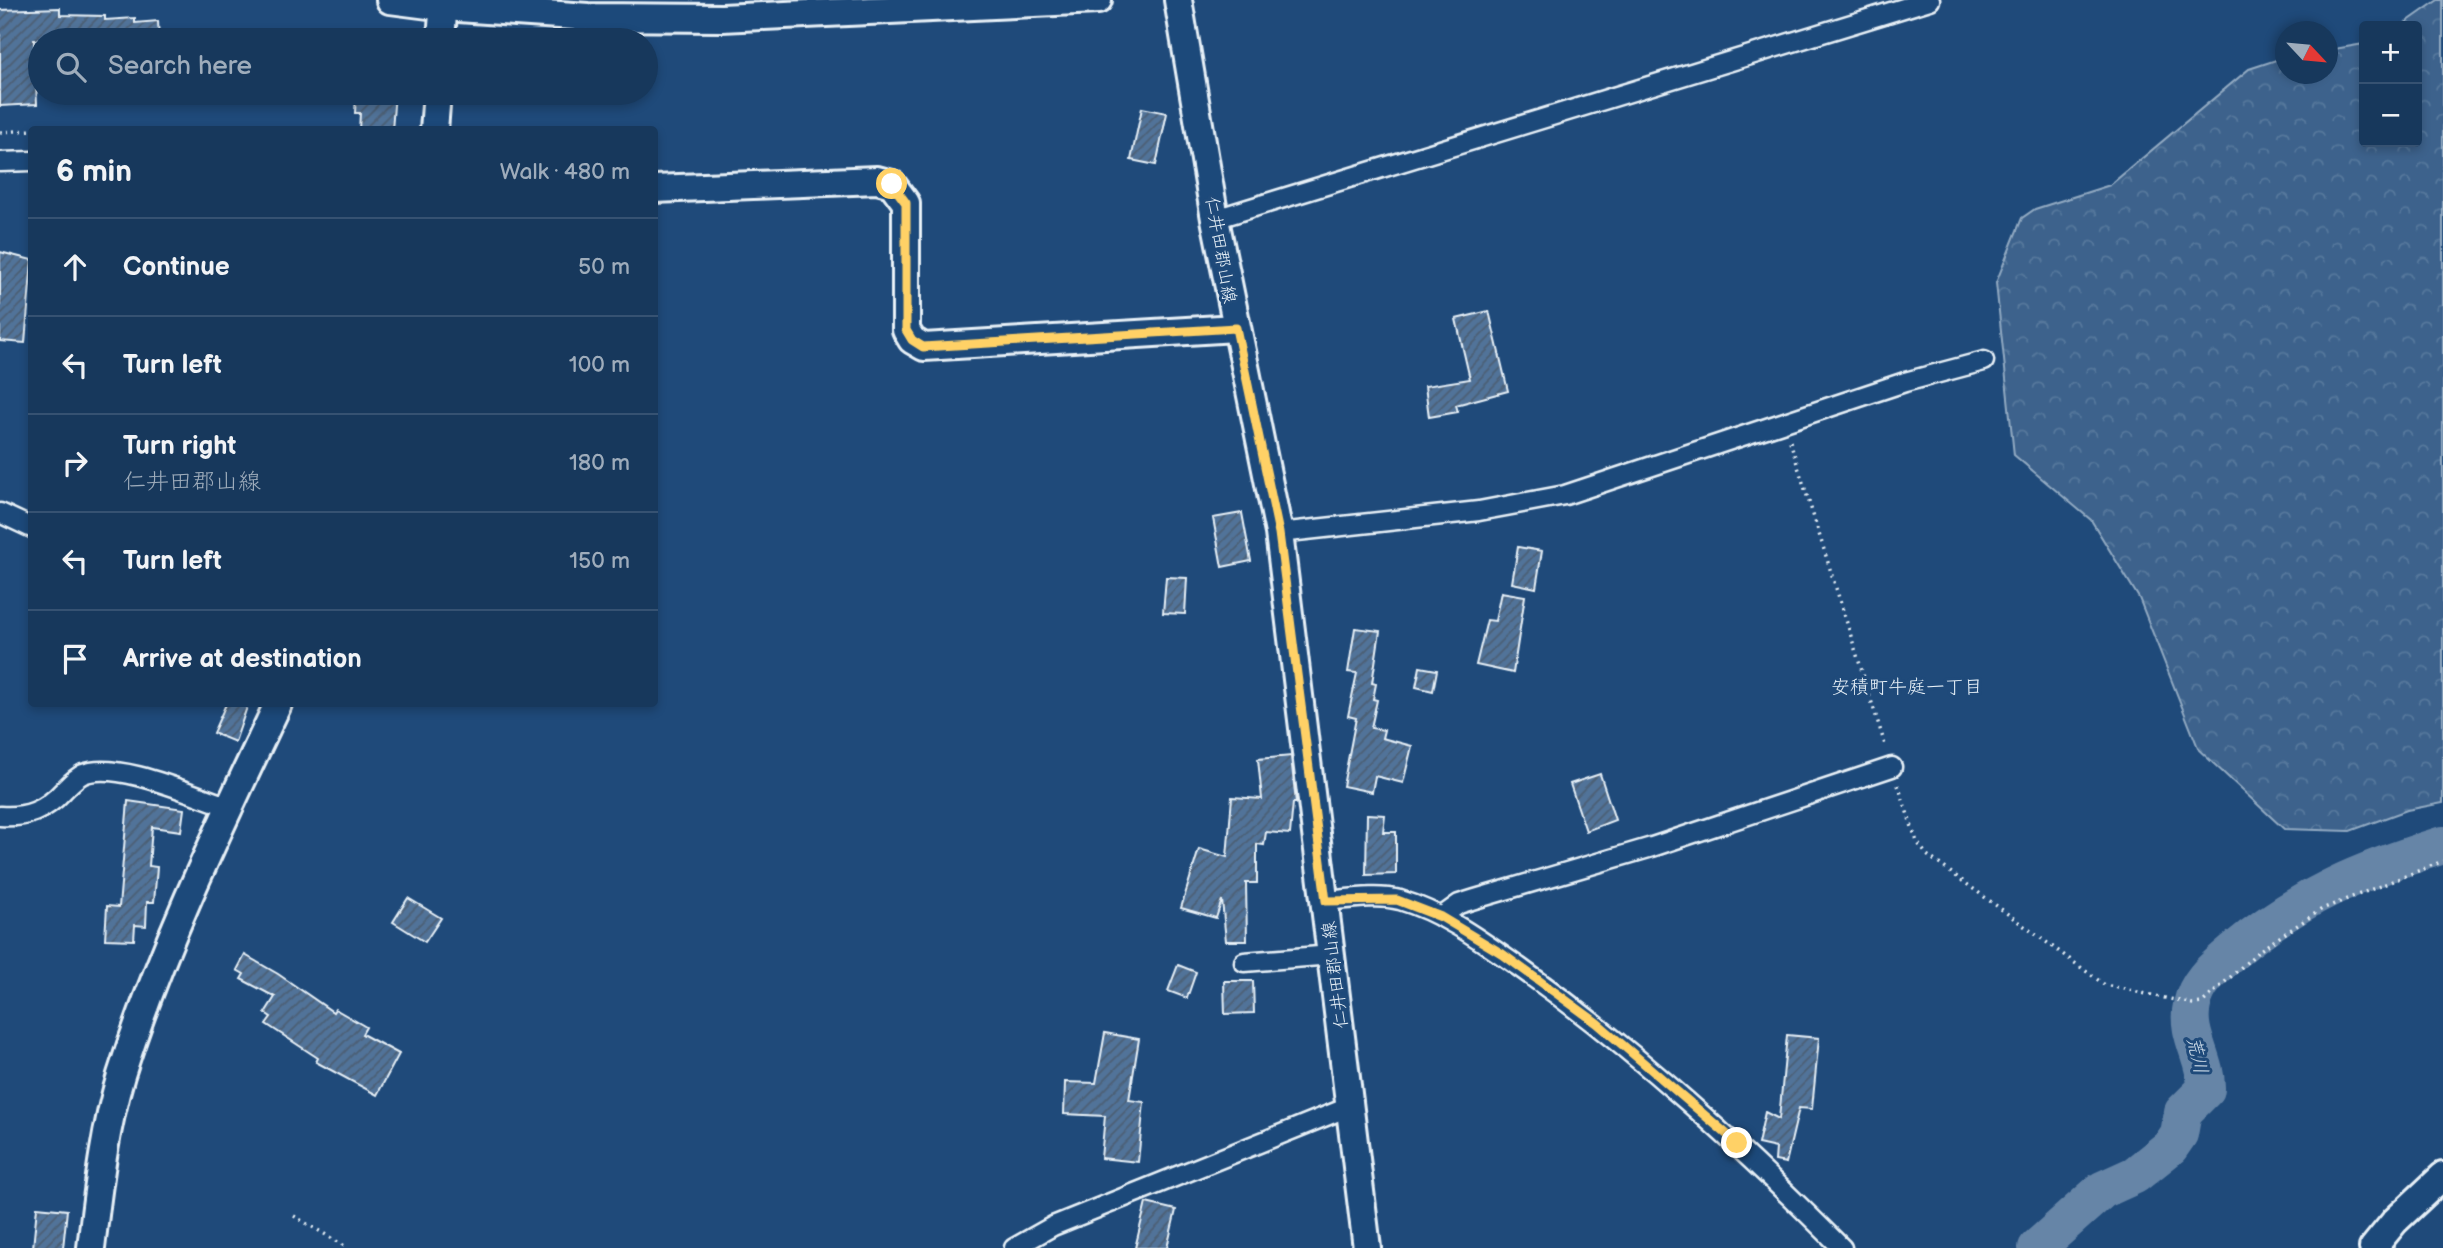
<!DOCTYPE html>
<html lang="en">
<head>
<meta charset="utf-8">
<style>
	:root { --surface:#17385c; --page:#244365; --text:#f1f3f6; --muted:#9eacbb; --line:#365272 }
	body { margin:0; font-family:"Balsamiq Sans","Klee One",sans-serif; background:var(--page); color:var(--text) }
	.controls { position:absolute; right:21px; top:21px; display:grid; overflow:hidden; border-radius:7px; box-shadow:0 4px 10px #0003 }
	.controls button { width:63px; height:63px; display:grid; place-items:center; padding:0; border:0; border-bottom:2px solid var(--line); background:var(--surface); color:var(--text); font:35px sans-serif }
	.compass { position:absolute; left:2275px; top:21px; width:63px; height:63px; border-radius:50%; background:var(--surface); box-shadow:0 4px 10px #0003; rotate:116deg }
	.stop { position:absolute; width:21px; height:21px; margin:-16px; border:5px solid #ffd166; border-radius:50%; background:#fff }
	.stop.end { background:#ffd166; border-color:#fff; box-shadow:0 2px 7px #0008 }
	.list { margin:0; padding:0; list-style:none }
	h2 { display:flex; justify-content:space-between; align-items:center; height:91px; margin:0; padding:0 28px; font-size:30px }
	h2 small { font-size:23px; font-weight:400; color:var(--muted) }
	.list li { display:grid; grid-template-columns:46px 1fr auto; gap:21px; align-items:center; box-sizing:border-box; height:98px; padding:0 28px; border-top:2px solid var(--line) }
	.list b { display:block; font-size:26px; white-space:nowrap }
	.list p { margin:0; font-size:23px; white-space:nowrap; color:var(--muted) }
	.list em { font-size:23px; font-style:normal; color:var(--muted) }
	.icon { flex:none; width:38px; height:38px; fill:none; stroke:currentColor; stroke-width:2; stroke-linecap:round; stroke-linejoin:round }
	.map { position:relative; flex:none; width:2443px; height:1248px; overflow:hidden }
	.search { position:absolute; background:var(--surface); box-shadow:0 4px 10px #0003; left:28px; top:28px; width:630px; height:77px; display:flex; align-items:center; gap:18px; box-sizing:border-box; padding:0 24px; border-radius:38px; color:var(--muted); font-size:26px }
	.panel { position:absolute; background:var(--surface); box-shadow:0 4px 10px #0003; left:28px; top:126px; width:630px; height:581px; border-radius:7px }
	.map>svg:first-child { display:block }
</style>
</head>
<body>
<div class="map">
<svg width="2443" height="1248" viewBox="0 0 2443 1248">
	<defs>
		<pattern id="forest-crowns" width="20" height="18" patternUnits="userSpaceOnUse" patternTransform="scale(1.75)"><rect width="20" height="18" fill="#3c628c"/><path d="M2 6a3 3 0 1 1 6 0M12 15a3 3 0 1 1 6 0" fill="none" stroke="#58799d"/></pattern>
		<pattern id="building-hatch" width="6" height="6" patternUnits="userSpaceOnUse" patternTransform="scale(1.75)"><rect width="6" height="6" fill="#517399"/><path d="M-1 1l2-2M0 6l6-6M5 7l2-2" fill="none" stroke="#4c5e72"/></pattern>
	</defs>
	<rect width="100%" height="100%" fill="#1f4a7a"/>
	<filter id="ink" filterUnits="userSpaceOnUse"><feTurbulence type="fractalNoise" baseFrequency=".0143" numOctaves="2"/><feDisplacementMap in="SourceGraphic" scale="14" xChannelSelector="R" yChannelSelector="G"/><feConvolveMatrix kernelMatrix="1 2 1 2 8 2 1 2 1" color-interpolation-filters="sRGB"/></filter>
	<g filter="url(#ink)">
		<path fill="url(#forest-crowns)" stroke="#92aac2" stroke-width="2" d="M2438,0H2443V803L2407,810L2350,831L2284,829L2199,750L2139,598L2091,520L2014,455L1996,283L2022,218L2035,209L2110,185L2249,69L2285,57L2286,74H2328V50L2364,44V142H2417V26H2401Z"/>
		<g fill="none" stroke-linecap="round" stroke-linejoin="round">
			<path stroke="#6685a7" stroke-width="38" d="M2037,1248L2102,1190L2135,1175L2170,1147L2179,1134L2183,1112L2206,1089C2207,1059 2185,1035 2192,1005C2197,980 2216,967 2234,951C2299,896 2362,870 2443,845"/>
		</g>
		<g fill="url(#building-hatch)" stroke="#e8f1f8" stroke-width="2">
			<path d="M60,8V15L105,16V20L135,18V23L158,21L159,40H34L37,104L0,106V10Z"/>
			<path d="M395,93L392,130H359L360,113H355L356,94Z"/>
			<path d="M1142,108L1167,113L1156,165L1131,160Z"/>
			<path d="M0,252L32,260L25,343L0,341Z"/>
			<path d="M1489,311L1508,391L1456,405L1458,412L1429,417L1425,386L1470,379L1456,319Z"/>
			<path d="M1242,513L1251,561L1222,567L1213,518Z"/>
			<path d="M1518,547L1542,551L1536,588L1512,583Z"/>
			<path d="M1166,577L1187,578L1185,614L1163,613Z"/>
			<path d="M1501,592L1525,596L1513,673L1476,665L1487,620L1495,621Z"/>
			<path d="M1355,628L1380,631L1372,683L1376,684L1373,699L1377,700L1371,728L1384,730L1382,738L1412,746L1403,783L1375,776L1372,792L1343,786L1356,718L1348,716L1357,673L1348,672Z"/>
			<path d="M1420,667L1437,670L1433,691L1416,687Z"/>
			<path d="M226,704H248L235,742L213,733Z"/>
			<path d="M1291,756L1296,803H1293L1290,834L1266,832L1264,845L1257,844V883H1246L1247,941H1226L1222,900L1216,918L1181,908L1199,849L1227,857L1232,797L1262,799L1258,759Z"/>
			<path d="M1600,774L1615,820L1586,831L1570,784Z"/>
			<path d="M128,801L184,809L181,831L152,827L149,866L157,867L154,902H147L146,926L135,925L134,940L105,939L107,906L119,907Z"/>
			<path d="M1367,814L1385,815L1383,832H1396V874L1366,875Z"/>
			<path d="M408,898L441,918L425,942L393,922Z"/>
			<path d="M245,955L278,974L333,1012L335,1009L366,1027L362,1034L399,1054L377,1095L316,1062L318,1058L266,1024L271,1017L265,1013L275,997L241,979L244,974L237,970Z"/>
			<path d="M1178,965L1196,972L1187,998L1168,991Z"/>
			<path d="M1224,981H1253L1254,1013L1225,1014Z"/>
			<path d="M1105,1033L1139,1039L1129,1100L1144,1102L1138,1162L1101,1158L1105,1116L1064,1114L1065,1082L1096,1083Z"/>
			<path d="M1787,1035L1819,1038L1812,1109L1799,1108L1786,1163L1775,1161L1776,1148L1758,1144L1765,1112L1779,1119Z"/>
			<path d="M1146,1203L1176,1210L1167,1248H1135Z"/>
			<path d="M37,1207L67,1210L63,1248H33Z"/>
		</g>
		<g fill="none" stroke-linecap="round" stroke-linejoin="round">
			<g stroke="#e8f1f8" stroke-width="23">
				<g id="street">
					<path d="M0,162L32,161"/>
					<path d="M1215,219L1930,0"/>
					<path d="M0,513L32,528"/>
					<path d="M1279,533L1479,511L1565,495L1905,382L1984,361"/>
					<path d="M0,816C26,818 45,811 63,791C69,785 75,778 83,774C117,760 195,796 230,807"/>
					<path d="M1326,901C1349,899 1377,894 1400,900C1444,913 1482,941 1519,967C1639,1053 1738,1144 1842,1248"/>
					<path d="M1441,917L1459,904L1475,899L1652,847L1892,767"/>
					<path d="M1244,962L1332,955"/>
					<path d="M1014,1248L1053,1226L1351,1106"/>
				</g>
			</g>
			<g stroke="#e8f1f8" stroke-width="32">
				<g id="secondary">
					<path d="M390,0L444,7L588,17L722,18L1098,0"/>
					<path d="M1178,0L1215,219L1279,533L1367,1248"/>
					<path d="M441,40L444,0"/>
					<path d="M434,130L437,93"/>
					<path d="M654,189L877,180L892,184L906,203V330L912,340L924,347L1236,328"/>
					<path d="M91,1248C98,1190 104,1132 121,1075C161,947 221,825 278,704"/>
					<path d="M2373,1248L2395,1221L2443,1176"/>
				</g>
			</g>
			<g stroke="#e8f1f8" stroke-width="3.5" stroke-dasharray="2 5" stroke-linecap="butt">
				<path d="M38,130H46"/>
				<path d="M0,132L32,130"/>
				<path d="M1790,441L1886,748"/>
				<path d="M1898,785L1917,842L1927,855L2105,985L2193,1004L2202,1003L2260,950L2322,909L2443,861"/>
				<path d="M294,1216L348,1248"/>
			</g>
			<use href="#street" stroke="#1f4a7a" stroke-width="18"/>
			<use href="#secondary" stroke="#1f4a7a" stroke-width="26"/>
		</g>
	</g>
	<g fill="none" stroke-linecap="round" stroke-linejoin="round" filter="url(#ink)">
		<path stroke="#ffd166" stroke-width="9" d="M892,184L906,203V330L912,340L923,347L1236,328L1279,533L1326,901L1397,900L1441,917L1501,953L1597,1023L1737,1143"/>
	</g>
	<g text-anchor="middle" stroke-width="6" stroke-linejoin="round" paint-order="stroke">
		<g font-size="18" fill="#e8f1f8" stroke="#1f4a7a">
			<text transform="translate(1221 250) rotate(80)" y="6">仁井田郡山線</text>
			<text transform="translate(1335 975) rotate(-97)" y="6">仁井田郡山線</text>
		</g>
		<g font-size="19" fill="#e8f1f8" stroke="#1f4a7a">
			<text x="1907" y="693">安積町牛庭一丁目</text>
		</g>
		<g font-size="19" font-style="italic" fill="#d4e1ec" stroke="#1f4a7a">
			<text transform="translate(2198 1055) rotate(77)" y="7">荒川</text>
		</g>
	</g>
</svg>
<div class="controls">
<button>+</button>
<button>−</button>
</div>
<svg class="compass" viewBox="-18 -18 36 36"><path d="M0-13l5 13h-10z" fill="#e53935"/><path d="M0 13l5-13h-10z" fill="#9eacbb"/></svg>
<div class="stop" style="left:892px;top:184px"></div>
<div class="stop end" style="left:1737px;top:1143px"></div>
<div class="search"><svg class="icon" aria-label="search" viewBox="0 0 24 24"><circle cx="10" cy="10" r="6"/><path d="M15 15l6 6"/></svg>Search here</div>
<section class="panel">
<h2>6 min<small>Walk · 480 m</small></h2>
<ul class="list">
<li><svg class="icon" aria-label="ahead" viewBox="0 0 24 24"><path d="M12 20V5M6 11l6-6 6 6"/></svg><div><b>Continue</b></div><em>50 m</em></li>
<li><svg class="icon" aria-label="left" viewBox="0 0 24 24"><path d="M17 20v-9H6M10 6l-5 5 5 5"/></svg><div><b>Turn left</b></div><em>100 m</em></li>
<li><svg class="icon" aria-label="right" viewBox="0 0 24 24"><path d="M7 20v-9h11M14 6l5 5-5 5"/></svg><div><b>Turn right</b><p>仁井田郡山線</p></div><em>180 m</em></li>
<li><svg class="icon" aria-label="left" viewBox="0 0 24 24"><path d="M17 20v-9H6M10 6l-5 5 5 5"/></svg><div><b>Turn left</b></div><em>150 m</em></li>
<li><svg class="icon" aria-label="arrive" viewBox="0 0 24 24"><path d="M6 21V4h12l-3 4 3 4H6"/></svg><div><b>Arrive at destination</b></div></li>
</ul>
</section>
</div>
</body>
</html>
